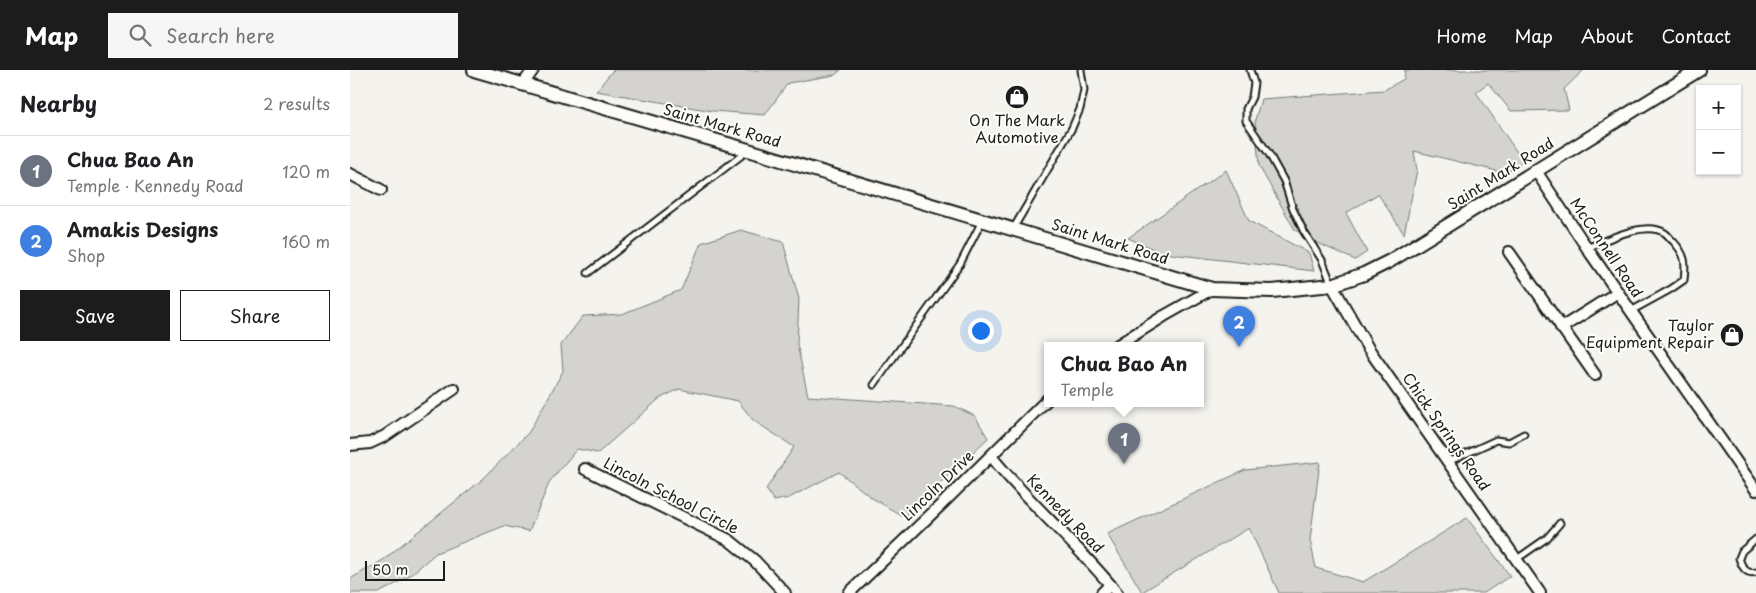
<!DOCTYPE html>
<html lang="en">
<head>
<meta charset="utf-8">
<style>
	:root { --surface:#fff; --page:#f6f6f6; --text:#202124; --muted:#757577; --line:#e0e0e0; --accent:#1c1c1c }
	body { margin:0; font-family:"Playpen Sans",sans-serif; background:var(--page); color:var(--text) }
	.controls { position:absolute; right:15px; top:15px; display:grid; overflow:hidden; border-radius:0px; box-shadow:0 1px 4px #0004 }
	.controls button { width:45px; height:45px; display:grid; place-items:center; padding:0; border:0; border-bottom:1px solid var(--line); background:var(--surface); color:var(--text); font:25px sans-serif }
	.scale { position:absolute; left:15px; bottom:12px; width:80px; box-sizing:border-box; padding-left:5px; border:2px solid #1c1c1c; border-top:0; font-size:14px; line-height:18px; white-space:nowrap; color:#1c1c1c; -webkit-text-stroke:4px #fdfcf7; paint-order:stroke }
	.you { position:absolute; left:630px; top:260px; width:18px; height:18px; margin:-12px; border:4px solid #fff; border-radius:50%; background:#1a73e8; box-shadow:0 0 0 8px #1a73e833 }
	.badge { display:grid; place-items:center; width:32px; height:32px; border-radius:50%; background:var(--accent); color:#fff; font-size:16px; font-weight:700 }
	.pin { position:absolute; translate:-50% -41px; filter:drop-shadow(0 1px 2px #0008) }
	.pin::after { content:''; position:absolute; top:26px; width:18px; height:15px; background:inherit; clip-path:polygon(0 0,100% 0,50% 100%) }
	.popup { position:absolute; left:694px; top:272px; width:160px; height:65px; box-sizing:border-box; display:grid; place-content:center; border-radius:0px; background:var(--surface); filter:drop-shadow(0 1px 4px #0005); font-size:16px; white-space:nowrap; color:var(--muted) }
	.popup b { font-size:19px; color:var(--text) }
	.popup::after { content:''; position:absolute; left:50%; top:100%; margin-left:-10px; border:10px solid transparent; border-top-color:var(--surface) }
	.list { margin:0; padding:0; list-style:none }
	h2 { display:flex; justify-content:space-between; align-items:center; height:65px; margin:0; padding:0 20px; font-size:21px }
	h2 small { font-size:16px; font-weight:400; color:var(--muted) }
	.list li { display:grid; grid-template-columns:32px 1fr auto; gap:15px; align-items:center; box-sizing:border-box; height:70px; padding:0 20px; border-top:1px solid var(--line) }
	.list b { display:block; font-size:19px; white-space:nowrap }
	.list p { margin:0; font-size:16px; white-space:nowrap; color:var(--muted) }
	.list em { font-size:16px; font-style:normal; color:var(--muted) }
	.actions { display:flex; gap:10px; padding:15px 20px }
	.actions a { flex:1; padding:11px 0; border:1px solid var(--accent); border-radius:0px; text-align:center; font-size:18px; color:var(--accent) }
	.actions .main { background:var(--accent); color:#fff }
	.icon { flex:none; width:28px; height:28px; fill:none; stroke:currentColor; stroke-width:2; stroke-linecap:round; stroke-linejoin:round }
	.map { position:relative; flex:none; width:1406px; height:523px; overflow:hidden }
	header { display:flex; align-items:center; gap:30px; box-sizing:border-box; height:70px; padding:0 25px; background:var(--accent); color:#fff }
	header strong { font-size:24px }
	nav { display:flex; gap:28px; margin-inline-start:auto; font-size:18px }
	.search { width:350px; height:45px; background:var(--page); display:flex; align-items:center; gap:12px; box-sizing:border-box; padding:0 18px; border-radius:0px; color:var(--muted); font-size:19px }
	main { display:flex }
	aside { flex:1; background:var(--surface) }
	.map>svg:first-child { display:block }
</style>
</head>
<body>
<header>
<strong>Map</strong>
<div class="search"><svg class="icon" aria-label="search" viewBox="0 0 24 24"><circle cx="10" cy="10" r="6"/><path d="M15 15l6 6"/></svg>Search here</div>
<nav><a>Home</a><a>Map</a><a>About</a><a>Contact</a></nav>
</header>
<main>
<aside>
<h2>Nearby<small>2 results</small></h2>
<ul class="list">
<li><span class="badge" style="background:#6b7280">1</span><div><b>Chua Bao An</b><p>Temple · Kennedy Road</p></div><em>120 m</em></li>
<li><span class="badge" style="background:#3f7fe0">2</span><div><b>Amakis Designs</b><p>Shop</p></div><em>160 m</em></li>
</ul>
<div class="actions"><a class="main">Save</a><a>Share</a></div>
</aside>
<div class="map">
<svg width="1406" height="523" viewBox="0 0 1406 523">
	<rect width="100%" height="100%" fill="#f4f3ee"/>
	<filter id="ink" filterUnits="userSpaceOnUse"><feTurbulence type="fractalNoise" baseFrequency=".02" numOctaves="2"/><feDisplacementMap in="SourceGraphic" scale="10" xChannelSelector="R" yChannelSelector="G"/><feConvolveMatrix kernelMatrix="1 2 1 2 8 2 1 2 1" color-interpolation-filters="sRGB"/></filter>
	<g filter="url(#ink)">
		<g fill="#d4d3cf" stroke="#787876">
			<path d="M263,0H491L485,5L438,13L415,45L363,41L246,21Z"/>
			<path d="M1055,0H1234L1214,19L1219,40L1161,41L1138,13L1126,22L1173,91L1155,103L1064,81L1067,100L1054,164L1028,124L996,143L1017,182L1005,190L974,176L945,160L909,96L905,50L911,29L1034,20L1054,9Z"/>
			<path d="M876,100L899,151L959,183L964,201L813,183L778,168Z"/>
			<path d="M391,160L433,172L449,229L447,274L458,326L604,336L625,346L638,368L554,447L522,428L489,402L439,428L424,431L416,419L444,377L403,350L388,331L329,319L309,329L248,383L227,379L200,411L179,461L154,456L86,483L58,507L29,523H0V509L33,490L133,409L179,362L213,301L211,275L233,246L272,244L331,220L351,173Z"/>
			<path d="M970,392L960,470L966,498L1013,512L1117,448L1160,506L1134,523H929L899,458L792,522L757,464L895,400Z"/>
		</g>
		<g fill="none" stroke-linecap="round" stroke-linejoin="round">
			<g stroke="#1c1c1c" stroke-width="9">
				<g id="service">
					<path d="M900,0L904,13L902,27L896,39V51L919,84L934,111L943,139L954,162L972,190L982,215"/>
					<path d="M663,159L722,58L730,39L734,20L731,0"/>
					<path d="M1237,178C1256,170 1296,150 1315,163C1318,165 1320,169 1323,171C1336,185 1336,193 1334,210L1321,219L1281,241"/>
					<path d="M238,203L396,82"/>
					<path d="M524,315L610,194L632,151"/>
					<path d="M1098,392L1146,370L1159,372L1174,364"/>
					<path d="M1406,469L1392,481L1389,488C1392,497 1396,505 1406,502"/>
					<path d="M1167,489L1197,468L1210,453"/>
				</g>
			</g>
			<g stroke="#1c1c1c" stroke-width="14">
				<g id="minor">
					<path d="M173,14L183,0"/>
					<path d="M1186,101L1241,184L1406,420"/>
					<path d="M0,104L31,120"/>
					<path d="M1159,182L1245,305"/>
					<path d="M982,215L1018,278L1190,523"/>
					<path d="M1211,258L1268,222"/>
					<path d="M768,275L814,246L862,219"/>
					<path d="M0,375L20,373L35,366L104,319"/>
					<path d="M641,386C679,434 728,474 767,523"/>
					<path d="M235,399L379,470L405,491L435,523"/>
					<path d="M499,523L594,432L698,329"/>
					<path d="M752,523L760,515"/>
				</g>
			</g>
			<g stroke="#1c1c1c" stroke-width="16">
				<path id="tertiary" d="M124,0L388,77L862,219L922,221L982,215L1014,204L1040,191L1349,0"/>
			</g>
			<use href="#service" stroke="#fdfcf7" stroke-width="5"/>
			<use href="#minor" stroke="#fdfcf7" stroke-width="10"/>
			<use href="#tertiary" stroke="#fdfcf7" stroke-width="12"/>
		</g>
	</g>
	<defs>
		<g id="shop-disc" transform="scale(1.25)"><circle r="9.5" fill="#1c1c1c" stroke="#fdfcf7"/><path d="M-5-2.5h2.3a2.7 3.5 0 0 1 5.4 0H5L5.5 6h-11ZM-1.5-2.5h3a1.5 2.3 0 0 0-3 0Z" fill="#fff"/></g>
	</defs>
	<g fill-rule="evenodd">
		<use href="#shop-disc" x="667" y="27"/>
		<use href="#shop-disc" x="1382" y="265"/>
	</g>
	<g text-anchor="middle" stroke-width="4" stroke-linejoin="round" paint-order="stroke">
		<g font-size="15" fill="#1c1c1c" stroke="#fdfcf7">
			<text x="667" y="56">On The Mark<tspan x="667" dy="17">Automotive</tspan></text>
			<text x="1364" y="261" text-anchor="end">Taylor<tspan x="1364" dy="17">Equipment Repair</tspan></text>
		</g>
		<g font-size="15" fill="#1c1c1c" stroke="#fdfcf7">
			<text transform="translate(372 56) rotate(16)" y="5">Saint Mark Road</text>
			<text transform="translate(1151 104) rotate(-32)" y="5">Saint Mark Road</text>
			<text transform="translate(760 172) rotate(17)" y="5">Saint Mark Road</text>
			<text transform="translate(1256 178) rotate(56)" y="5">McConnell Road</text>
			<text transform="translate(1096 362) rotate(55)" y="5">Chick Springs Road</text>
			<text transform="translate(588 416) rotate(-44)" y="5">Lincoln Drive</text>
			<text transform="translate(321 426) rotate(27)" y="5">Lincoln School Circle</text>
			<text transform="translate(715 444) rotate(46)" y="5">Kennedy Road</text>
		</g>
	</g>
</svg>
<div class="controls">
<button>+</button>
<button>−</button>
</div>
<div class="scale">50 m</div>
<div class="you"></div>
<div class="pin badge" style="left:774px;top:394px;background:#6b7280">1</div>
<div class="popup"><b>Chua Bao An</b>Temple</div>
<div class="pin badge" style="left:889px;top:277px;background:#3f7fe0">2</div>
</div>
</main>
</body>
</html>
